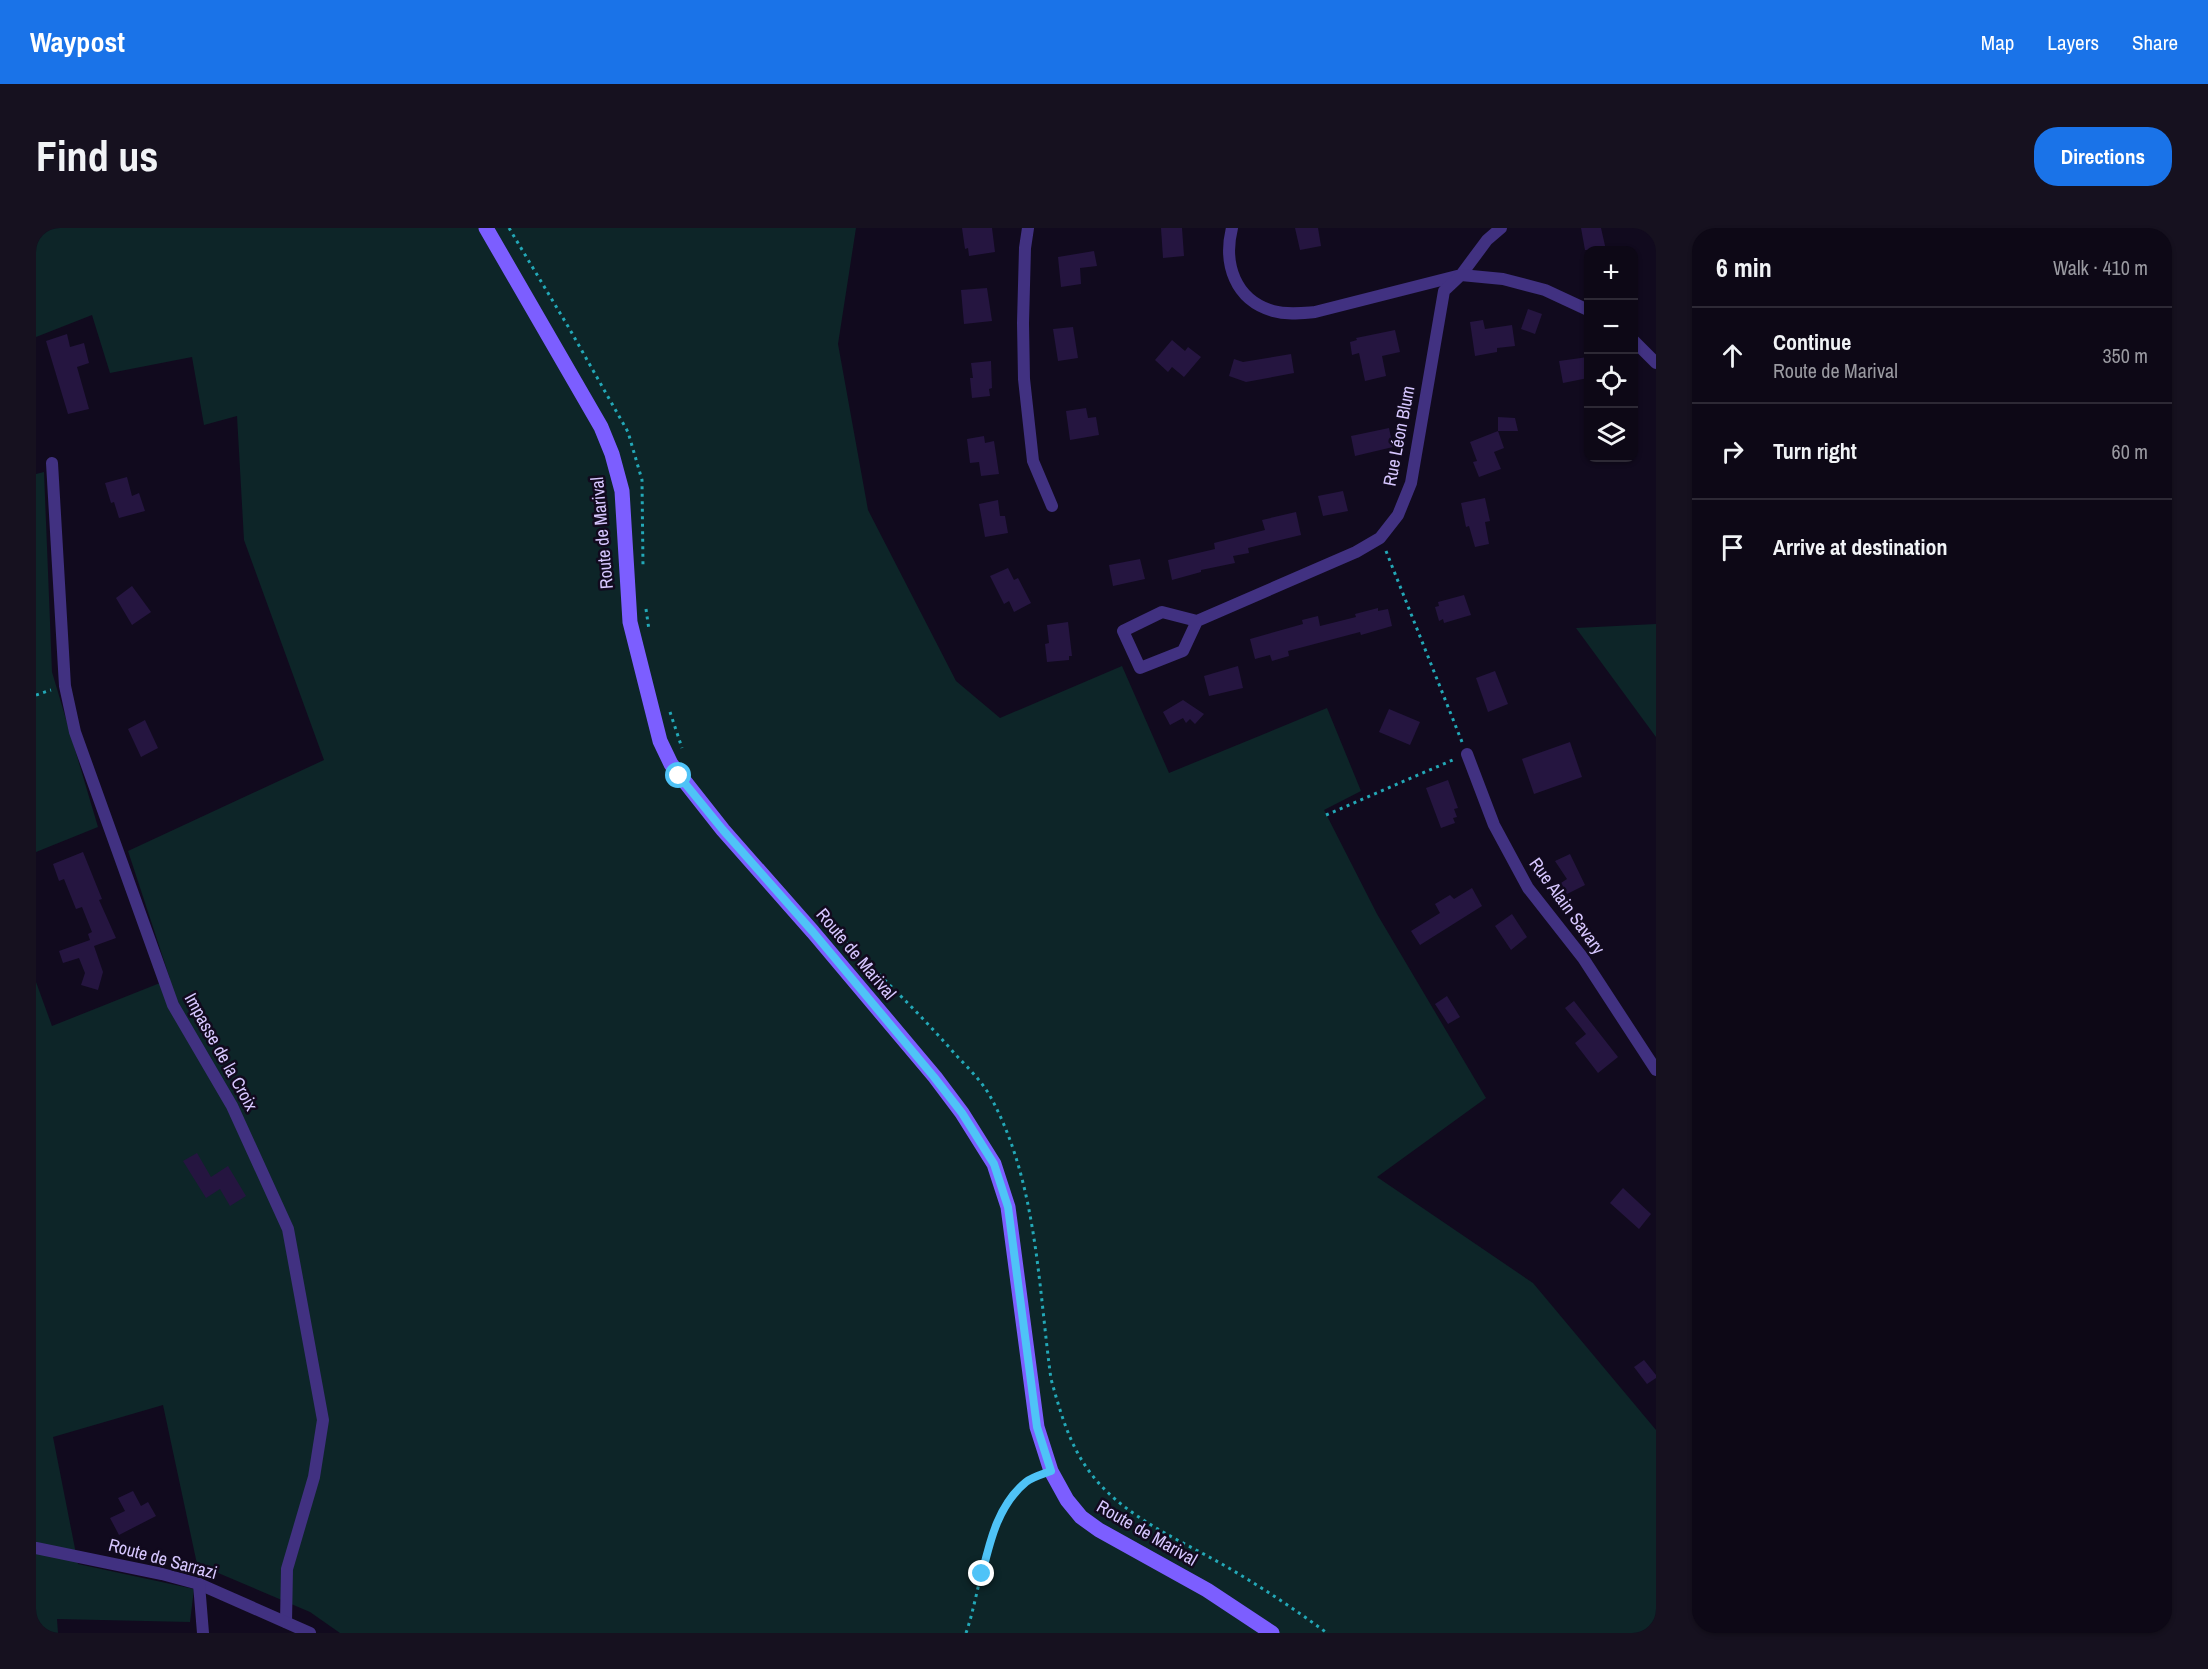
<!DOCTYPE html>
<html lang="en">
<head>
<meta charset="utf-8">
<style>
	:root { --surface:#0d0816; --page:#16111f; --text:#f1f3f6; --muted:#9a9aa1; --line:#2d2935; --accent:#1a73e8 }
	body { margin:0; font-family:"Archivo Narrow",sans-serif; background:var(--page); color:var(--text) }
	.controls { position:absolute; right:18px; top:18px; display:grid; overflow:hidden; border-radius:12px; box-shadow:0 2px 4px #0004 }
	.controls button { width:54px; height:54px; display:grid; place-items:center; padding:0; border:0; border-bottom:2px solid var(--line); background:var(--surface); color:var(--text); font:30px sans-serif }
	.stop { position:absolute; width:18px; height:18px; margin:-14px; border:4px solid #4fc3f7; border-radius:50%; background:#fff }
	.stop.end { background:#4fc3f7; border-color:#fff; box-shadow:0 2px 6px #0008 }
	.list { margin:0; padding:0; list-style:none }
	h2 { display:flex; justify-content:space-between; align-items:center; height:78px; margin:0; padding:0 24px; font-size:26px }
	h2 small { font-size:20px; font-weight:400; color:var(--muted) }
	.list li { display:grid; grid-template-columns:39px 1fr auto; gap:18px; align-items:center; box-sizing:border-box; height:96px; padding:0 24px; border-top:2px solid var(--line) }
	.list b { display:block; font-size:22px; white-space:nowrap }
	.list p { margin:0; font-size:20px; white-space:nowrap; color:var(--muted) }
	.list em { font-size:20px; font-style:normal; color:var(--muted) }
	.icon { flex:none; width:33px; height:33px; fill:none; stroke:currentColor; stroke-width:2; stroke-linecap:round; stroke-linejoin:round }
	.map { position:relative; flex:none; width:1620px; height:1405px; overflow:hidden; border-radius:24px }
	header { display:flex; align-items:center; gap:36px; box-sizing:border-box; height:84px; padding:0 30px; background:var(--accent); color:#fff }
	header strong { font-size:28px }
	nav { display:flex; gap:33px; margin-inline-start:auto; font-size:21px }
	.intro { display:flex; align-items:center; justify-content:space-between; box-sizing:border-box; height:144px; padding:0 36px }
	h1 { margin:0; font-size:42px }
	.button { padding:15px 27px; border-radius:24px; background:var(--accent); color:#fff; font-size:21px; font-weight:700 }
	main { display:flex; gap:36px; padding:0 36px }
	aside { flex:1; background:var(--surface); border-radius:24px; box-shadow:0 2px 4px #0004 }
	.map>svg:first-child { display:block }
</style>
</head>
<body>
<header>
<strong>Waypost</strong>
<nav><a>Map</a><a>Layers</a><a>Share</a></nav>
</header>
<div class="intro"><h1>Find us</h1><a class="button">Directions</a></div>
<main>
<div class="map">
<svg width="1620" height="1405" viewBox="0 0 1620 1405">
	<rect width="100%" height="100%" fill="#110a1e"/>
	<g fill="#0d2528">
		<path d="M0,0H820L802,116L832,282L920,453L964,490L1086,438L1133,545L1291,480L1325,563L1288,582L1341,686L1450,870L1341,949L1497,1055L1620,1202V1405H304L274,1384L161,1336L127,1177L17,1209L42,1336L158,1361L154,1394L21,1391L22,1405H0V754L16,798L134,751L92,623L288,532L208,312L201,188L168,197L156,129L74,145L56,87L0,109Z"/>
		<path d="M8,244L16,444L62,599L0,624V246Z"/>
		<path d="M1620,396V509L1540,400Z"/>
	</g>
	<g fill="#251540">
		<path d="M926,0H956L959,24L933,28L932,20L929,21Z"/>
		<path d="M1125,0H1146L1148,28L1127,30Z"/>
		<path d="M1259,0H1282L1285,18L1264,22Z"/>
		<path d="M1545,0H1565L1570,22H1549Z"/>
		<path d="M1058,23L1061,38L1044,40L1045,56L1025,59L1022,29Z"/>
		<path d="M951,60L956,93L928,96L925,62Z"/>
		<path d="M1492,81L1506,86L1499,106L1485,101Z"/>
		<path d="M1447,92L1449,101L1476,97L1479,118L1461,120V124L1439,128L1434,94Z"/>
		<path d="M1037,99L1042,130L1022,133L1017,101Z"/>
		<path d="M1359,102L1364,124L1346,128L1350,148L1329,153L1323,125L1316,127L1314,114L1321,112L1320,110Z"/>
		<path d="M31,106L34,119L48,115L53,135L41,139L53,181L32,186L10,113Z"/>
		<path d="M1136,112L1149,123L1152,119L1165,129L1148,149L1136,139L1132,144L1119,132Z"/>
		<path d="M1255,126L1258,145L1210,154L1193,148L1198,131L1207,134Z"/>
		<path d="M1552,129V150L1527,155L1523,133Z"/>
		<path d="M955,133L956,160L953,161L954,168L936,170L934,150H937L935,135Z"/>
		<path d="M1050,180L1052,190L1060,189L1063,207L1034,212L1030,183Z"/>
		<path d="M1462,189L1479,190L1482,203H1462Z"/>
		<path d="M1353,200L1357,219L1319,228L1315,208Z"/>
		<path d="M1462,203L1468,220L1458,224L1465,241L1443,249L1437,234L1441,233L1434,214Z"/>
		<path d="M948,208L949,215L958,213L963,246L945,248L943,234L934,235L931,211Z"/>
		<path d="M91,249L96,268L103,265L109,283L83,290L78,274L75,275L69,255Z"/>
		<path d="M1307,263L1312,283L1287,288L1282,268Z"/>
		<path d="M1449,270L1454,293L1449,294L1453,316L1439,319L1433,298L1430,299L1425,275Z"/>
		<path d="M962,272L964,288H969L972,305L949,309L943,276Z"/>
		<path d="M1260,284L1265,307L1212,320L1213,325L1197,328L1199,335L1165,342V344L1136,352L1132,332L1179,321L1178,315L1229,302L1226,292Z"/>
		<path d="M1104,331L1109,351L1077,358L1073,337Z"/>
		<path d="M972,340L978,352L982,350L995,375L978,384L973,373L968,376L954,348Z"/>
		<path d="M96,358L115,384L96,397L80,370Z"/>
		<path d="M1428,367L1435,387L1408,395L1407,391L1403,393L1399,379L1403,378L1402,374Z"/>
		<path d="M1342,380V383L1352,381L1356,398L1325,407L1324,404L1252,423L1253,428L1236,433L1234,427L1219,431L1214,411L1267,396L1266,392L1282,388L1284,398L1320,389L1319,386Z"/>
		<path d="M1032,394L1036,428H1033V432L1011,434L1009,416L1013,415L1011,397Z"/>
		<path d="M1202,438L1207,460L1173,468L1168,448Z"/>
		<path d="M1459,443L1472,476L1452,484L1440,450Z"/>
		<path d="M1147,472L1168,486L1159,496L1154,491L1150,495L1147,490L1134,497L1127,484Z"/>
		<path d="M1353,481L1384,494L1374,517L1343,504Z"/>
		<path d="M109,492L122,520L105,529L92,501Z"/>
		<path d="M1534,514L1546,549L1498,566L1486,531Z"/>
		<path d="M1412,552L1422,580L1418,581L1421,589L1417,590L1419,595L1405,600L1390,560Z"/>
		<path d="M47,624L66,671L63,672L80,710L58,718L67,744L62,762L45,757L49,745L43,730L27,735L23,723L54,712L52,706L56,704L46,679L40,681L28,651L23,653L17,636Z"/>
		<path d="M1534,626L1549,657L1531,666L1525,655L1531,651L1519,633Z"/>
		<path d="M1436,660L1446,678L1384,717L1375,703L1404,685L1399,676L1414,667L1418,671Z"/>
		<path d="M1476,686L1491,709L1475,722L1459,698Z"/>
		<path d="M1411,768L1424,789L1412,796L1399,776Z"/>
		<path d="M1538,773L1582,829L1562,845L1539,815L1550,806L1529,780Z"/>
		<path d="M161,925L175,949L192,938L210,968L194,978L184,961L170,970L147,933Z"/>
		<path d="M1587,960L1615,986L1603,1001L1574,975Z"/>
		<path d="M1608,1132L1620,1147V1150L1611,1156L1598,1139Z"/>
		<path d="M97,1263L105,1278L112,1274L120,1288L83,1307L74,1290L89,1283L82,1270Z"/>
	</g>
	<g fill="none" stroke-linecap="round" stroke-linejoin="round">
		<g stroke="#23a8b7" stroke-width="3" stroke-dasharray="3 4.5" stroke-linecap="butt">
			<path d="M473,0L533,100L592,204L606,252L607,339"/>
			<path d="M1350,323L1426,514"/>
			<path d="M610,381L613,402"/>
			<path d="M0,467L15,462"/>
			<path d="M634,484L646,520"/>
			<path d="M1290,587L1419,531"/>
			<path d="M795,699C837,741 880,781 919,826C931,839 945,852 954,868C1001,953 1002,1056 1015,1151C1024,1183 1033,1216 1053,1243C1085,1287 1138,1309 1184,1335C1221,1356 1257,1380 1291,1405"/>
			<path d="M930,1405C947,1357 950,1271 1003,1248"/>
		</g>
		<g stroke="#413181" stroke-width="12">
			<path d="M992,0L989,20L987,95L988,151L997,233L1016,278"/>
			<path d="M1196,0C1187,36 1199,72 1237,83C1251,87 1266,85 1279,84L1425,47L1451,12L1465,0"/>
			<path d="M1598,113L1620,135"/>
			<path d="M16,235L29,458L39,504L137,777L196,878L252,1001L287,1192L278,1249L251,1341L250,1394"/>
			<path d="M1161,393L1147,423L1104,440L1087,403L1126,384L1161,393L1320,324L1344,310L1362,287L1375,255L1408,63L1425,47L1467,51L1509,62L1552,82"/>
			<path d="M1431,526L1458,597L1492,660L1547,730L1620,842"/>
			<path d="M0,1320L126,1346L163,1356L274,1405"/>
			<path d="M163,1356L167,1405"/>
		</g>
		<path stroke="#7c5eff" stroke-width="15" d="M450,0L539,154L565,199L576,226L586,263L594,394L624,513L635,536L687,602L777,704L899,849L926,885L958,936L972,979L1001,1199L1015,1243L1031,1272L1045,1289L1063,1302L1171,1362L1236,1405"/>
	</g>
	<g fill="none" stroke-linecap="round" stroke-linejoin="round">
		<path stroke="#4fc3f7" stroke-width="8" d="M643,548L687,602L777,704L898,849L926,885L958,936L972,979L1001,1199L1015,1243C1007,1246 996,1249 990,1254C962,1277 954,1313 946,1346"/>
	</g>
	<g text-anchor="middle" stroke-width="5" stroke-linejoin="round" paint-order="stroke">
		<g font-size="18" fill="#d7c7ff" stroke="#110a1e">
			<text transform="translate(1363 208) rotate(-79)" y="6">Rue Léon Blum</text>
			<text transform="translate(566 305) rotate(-95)" y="6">Route de Marival</text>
			<text transform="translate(1531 678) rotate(54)" y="6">Rue Alain Savary</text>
			<text transform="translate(820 726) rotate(50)" y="6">Route de Marival</text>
			<text transform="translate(185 824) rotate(61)" y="6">Impasse de la Croix</text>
			<text transform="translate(1111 1305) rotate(30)" y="6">Route de Marival</text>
			<text transform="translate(127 1331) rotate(15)" y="6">Route de Sarrazi</text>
		</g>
	</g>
</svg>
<div class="controls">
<button>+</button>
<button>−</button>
<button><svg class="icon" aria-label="locate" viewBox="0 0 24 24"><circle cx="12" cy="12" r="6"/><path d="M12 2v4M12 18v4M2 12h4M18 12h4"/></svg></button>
<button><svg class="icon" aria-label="layers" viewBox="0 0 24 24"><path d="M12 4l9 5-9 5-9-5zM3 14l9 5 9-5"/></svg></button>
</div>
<div class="stop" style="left:643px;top:548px"></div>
<div class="stop end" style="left:946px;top:1346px"></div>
</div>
<aside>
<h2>6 min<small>Walk · 410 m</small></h2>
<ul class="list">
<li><svg class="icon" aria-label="ahead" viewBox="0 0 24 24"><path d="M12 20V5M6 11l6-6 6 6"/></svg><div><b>Continue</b><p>Route de Marival</p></div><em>350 m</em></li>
<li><svg class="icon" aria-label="right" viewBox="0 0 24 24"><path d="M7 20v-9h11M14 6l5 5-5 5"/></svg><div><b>Turn right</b></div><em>60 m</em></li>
<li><svg class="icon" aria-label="arrive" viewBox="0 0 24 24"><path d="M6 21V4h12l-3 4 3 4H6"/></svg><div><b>Arrive at destination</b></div></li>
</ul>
</aside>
</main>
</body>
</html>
